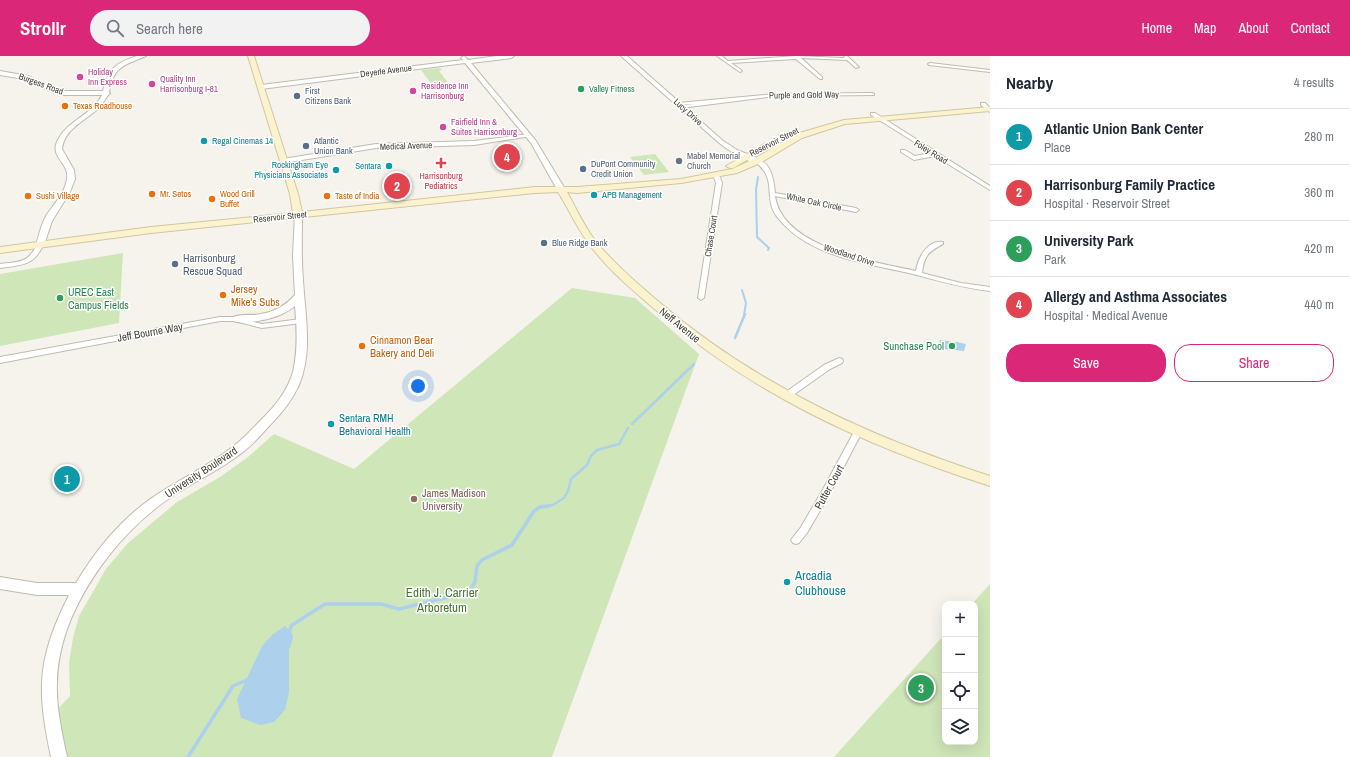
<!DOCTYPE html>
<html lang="en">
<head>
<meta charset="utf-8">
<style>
	:root { --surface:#fff; --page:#f2f2f3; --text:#1f2937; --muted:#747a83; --line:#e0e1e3; --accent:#db2777 }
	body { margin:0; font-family:"Archivo Narrow",sans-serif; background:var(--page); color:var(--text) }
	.controls { position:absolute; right:12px; bottom:12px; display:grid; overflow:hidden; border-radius:8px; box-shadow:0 4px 16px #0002 }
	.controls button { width:36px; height:36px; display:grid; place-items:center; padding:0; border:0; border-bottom:1px solid var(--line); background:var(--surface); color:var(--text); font:20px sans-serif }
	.you { position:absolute; left:418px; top:330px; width:14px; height:14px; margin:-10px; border:3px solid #fff; border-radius:50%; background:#1a73e8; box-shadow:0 0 0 6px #1a73e833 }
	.badge { display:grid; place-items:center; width:26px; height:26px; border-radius:50%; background:var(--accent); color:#fff; font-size:13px; font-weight:700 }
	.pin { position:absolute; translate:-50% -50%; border:2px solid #fff; box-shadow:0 1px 4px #0006 }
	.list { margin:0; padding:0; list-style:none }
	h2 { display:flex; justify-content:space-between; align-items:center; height:52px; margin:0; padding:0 16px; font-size:17px }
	h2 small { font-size:13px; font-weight:400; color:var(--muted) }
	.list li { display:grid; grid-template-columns:26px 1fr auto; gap:12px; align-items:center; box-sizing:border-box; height:56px; padding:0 16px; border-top:1px solid var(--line) }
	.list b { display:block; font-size:15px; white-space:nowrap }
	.list p { margin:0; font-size:13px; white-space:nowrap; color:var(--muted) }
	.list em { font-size:13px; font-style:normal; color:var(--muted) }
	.actions { display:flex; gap:8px; padding:12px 16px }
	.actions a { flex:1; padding:9px 0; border:1px solid var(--accent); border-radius:16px; text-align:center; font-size:14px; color:var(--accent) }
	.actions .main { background:var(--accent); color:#fff }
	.icon { flex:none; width:22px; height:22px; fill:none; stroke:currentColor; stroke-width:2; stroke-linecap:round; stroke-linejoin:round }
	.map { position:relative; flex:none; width:990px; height:701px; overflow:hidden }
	header { display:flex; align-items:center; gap:24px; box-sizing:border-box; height:56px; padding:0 20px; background:var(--accent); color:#fff }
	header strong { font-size:19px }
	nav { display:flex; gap:22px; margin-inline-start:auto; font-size:14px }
	.search { width:280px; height:36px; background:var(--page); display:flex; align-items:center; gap:10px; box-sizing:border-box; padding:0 14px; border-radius:22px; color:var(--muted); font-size:15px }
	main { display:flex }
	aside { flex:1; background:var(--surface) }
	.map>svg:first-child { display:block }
</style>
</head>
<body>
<header>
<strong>Strollr</strong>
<div class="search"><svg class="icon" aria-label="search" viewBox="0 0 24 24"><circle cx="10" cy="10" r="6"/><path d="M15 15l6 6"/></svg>Search here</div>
<nav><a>Home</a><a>Map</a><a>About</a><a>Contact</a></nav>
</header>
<main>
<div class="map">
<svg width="990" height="701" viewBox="0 0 990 701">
	<rect width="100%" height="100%" fill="#f5f3ec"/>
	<g fill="#cfe6b8">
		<path d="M440,12L442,14L439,15L450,29L434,31L421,14Z"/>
		<path d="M655,98L669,116L644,119L630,101Z"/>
		<path d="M123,197L119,267L0,290V218Z"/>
		<path d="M572,232L635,242L699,298L552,701H59L52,659L70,640L69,607L73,582L79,560L106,513L127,488L177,446L220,421L248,401L274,378L354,413Z"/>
		<path d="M990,528V701H834L945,578V686H975V548H972Z"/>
	</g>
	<g fill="#add0ec">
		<path d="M940,284L957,286L966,288L964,295L945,293L938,291Z"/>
		<path d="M285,570L292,577L293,582L289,594V636L285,654L274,666L260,669L241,662L237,643L262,590L272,579Z"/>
	</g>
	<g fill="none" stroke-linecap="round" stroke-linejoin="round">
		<g stroke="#add0ec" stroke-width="2">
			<path d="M758,121L756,133L757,181L769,192L768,194"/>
			<path d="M742,234L746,247L744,259"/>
		</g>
		<g stroke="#add0ec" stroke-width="2.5">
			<path d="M735,282L745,258"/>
			<path d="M632,368L694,308"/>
			<path d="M542,451L553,449L564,442L568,435L571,423L587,409L591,400L597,394L619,388L628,372"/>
		</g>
		<g stroke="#add0ec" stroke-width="3.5">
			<path d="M289,576L292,569L325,548H381L399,553L469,536L475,526L477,510L482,504L512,489L534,455L540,451L548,450"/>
			<path d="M188,701L233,630L249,623"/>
		</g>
		<g stroke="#c0bbaf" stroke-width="2">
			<g id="minor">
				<path d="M717,0H722L728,5L796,0L844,2L845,0H847L859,11L856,12L847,4L801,2L822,21V23H820L796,3L731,7L741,14L742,15L740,16Z"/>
				<path d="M930,7L990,14V16L929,9L928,8Z"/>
				<path d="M872,37L874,38V39L775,40L681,52L679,51V50L693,48L678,49L676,48L678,47L775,38Z"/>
				<path d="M981,47H985L990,52V56L981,49Z"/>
				<path d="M871,57H875L990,130V134L935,100L914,104L901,96V94H905L915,100L932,97L871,59Z"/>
				<path d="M529,78L531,79V80L474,89L376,92L283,107L280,105L283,103L376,88L474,85Z"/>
				<path d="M755,104C771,103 774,125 775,137L856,152L859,154L856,156L846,154L775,140C782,192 875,206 916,215C918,202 927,184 943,186V188C928,196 924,200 922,217L961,227L990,231V235C963,232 939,225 913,218C867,207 810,202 778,162C762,143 779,123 755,106Z"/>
				<path d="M716,117L719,119L722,127L704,242L701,244L698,242L716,127L713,119Z"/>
				<path d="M40,187L43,189C34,210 21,209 0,212V208C22,205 26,208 38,188Z"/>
				<path d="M220,261H235L262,268L301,263L305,265L301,267L262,272L235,265H220L0,307V301Z"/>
				<path d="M839,302L842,303L843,305L842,307L830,313L789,342H783L782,340L783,338L824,309Z"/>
				<path d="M858,373L861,374L862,376L828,441L807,477L799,487L796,488L793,487L791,484L801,471L822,435L855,374Z"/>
			</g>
		</g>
		<g stroke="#c0bbaf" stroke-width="2">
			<g id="tertiary">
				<path d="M137,0H146C142,2 138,3 134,5C116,12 113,18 109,36L110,37C106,41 103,47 99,52C86,64 64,73 62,93L74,114L75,123L70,136L52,165L44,189L40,192L37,191L36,189C39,179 41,169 46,160C53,149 65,137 67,123C70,106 47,101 59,82C69,64 93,58 102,39H64L50,35L24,23L0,19V15L28,20L54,33L64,35H103C109,12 114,8 137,0Z"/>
				<path d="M464,0L468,4L497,0H514L511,2L471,7L536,85L565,133L564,135H558L531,87L465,7L261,33L258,31L261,29L463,4L461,2Z"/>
				<path d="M621,0H627L722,84L737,94L760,103V107C748,108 727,93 718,86Z"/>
				<path d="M295,157H298L302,159C302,181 301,202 303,224C305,259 313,295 299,329C292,344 282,357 270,369C262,378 253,388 243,396C222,413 197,424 174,439C115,478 58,555 57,627C56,652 62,677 67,701H51C46,677 41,652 42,627C43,596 55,567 69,539H37L0,533V521L37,527H76C94,497 117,468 145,447C174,425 207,412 235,389C244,382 253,372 261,364C275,350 287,336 293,316C298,295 297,272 295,250C291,253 287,256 282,258C272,263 238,271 230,263C236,257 253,260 261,258C275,256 286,249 295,239L293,200Z"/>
			</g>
		</g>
		<g stroke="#d1c79f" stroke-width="2">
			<g id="secondary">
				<path d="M248,0H254L298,138L302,156L535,131H577L681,123L732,113L754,103L796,78L844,64L990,51V55L845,68L802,82L760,107L737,117L681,127L577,137L567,136C576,152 583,168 594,183C613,207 637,227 659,246C756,329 870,381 990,420V430C864,389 752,339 651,250C628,230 604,210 587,185C576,170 568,152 558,136L535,137L151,177L0,197V191L151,171L293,157L290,138Z"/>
				<path d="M766,87H772L773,89L733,112H730L726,110Z"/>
			</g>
		</g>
		<use href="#minor" fill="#fff" fill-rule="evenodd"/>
		<use href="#tertiary" fill="#fff" fill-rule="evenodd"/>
		<use href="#secondary" fill="#fbf3d0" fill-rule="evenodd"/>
	</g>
	<g fill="#d1479c" stroke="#fff" stroke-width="1.5">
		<circle cx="80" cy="21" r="4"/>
		<circle cx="152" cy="28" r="4"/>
		<circle cx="413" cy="35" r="4"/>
		<circle cx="443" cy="71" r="4"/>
	</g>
	<g fill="#2e9e5b" stroke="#fff" stroke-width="1.5">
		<circle cx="581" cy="33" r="4"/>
		<circle cx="60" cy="242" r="4"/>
		<circle cx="952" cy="290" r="4"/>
	</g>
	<g fill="#5c6f8a" stroke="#fff" stroke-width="1.5">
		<circle cx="297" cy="40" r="4"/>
		<circle cx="306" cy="90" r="4"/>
		<circle cx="583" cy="113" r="4"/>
		<circle cx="544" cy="187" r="4"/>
		<circle cx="175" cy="208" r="4"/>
	</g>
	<g fill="#e8710a" stroke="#fff" stroke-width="1.5">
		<circle cx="65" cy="50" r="4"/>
		<circle cx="152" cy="138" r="4"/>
		<circle cx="28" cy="140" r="4"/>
		<circle cx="327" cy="140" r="4"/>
		<circle cx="212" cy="143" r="4"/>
		<circle cx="223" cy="239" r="4"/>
		<circle cx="362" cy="290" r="4"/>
	</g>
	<g fill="#0f9aa8" stroke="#fff" stroke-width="1.5">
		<circle cx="204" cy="85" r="4"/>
		<circle cx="389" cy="110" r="4"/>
		<circle cx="336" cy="114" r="4"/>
		<circle cx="594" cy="139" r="4"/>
		<circle cx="331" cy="368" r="4"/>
		<circle cx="787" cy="526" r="4"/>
	</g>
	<circle fill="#6b7280" stroke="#fff" stroke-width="1.5" cx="679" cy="105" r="4"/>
	<path fill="#e0444e" stroke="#fff" stroke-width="1.5" d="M439 101h4v4h4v4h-4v4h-4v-4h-4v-4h4z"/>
	<circle fill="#8d6e63" stroke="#fff" stroke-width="1.5" cx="414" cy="443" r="4"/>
	<g text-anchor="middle" stroke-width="3" stroke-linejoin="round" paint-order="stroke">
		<g font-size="9" fill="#49443a" stroke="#fff">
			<text transform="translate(386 15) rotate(-7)" y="3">Deyerle Avenue</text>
			<text transform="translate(41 28) rotate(20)" y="3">Burgess Road</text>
			<text transform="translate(804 39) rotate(-1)" y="3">Purple and Gold Way</text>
			<text transform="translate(688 56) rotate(42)" y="3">Lucy Drive</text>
			<text transform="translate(774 86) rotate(-27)" y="3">Reservoir Street</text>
			<text transform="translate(406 90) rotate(-2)" y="3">Medical Avenue</text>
			<text transform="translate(931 96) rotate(32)" y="3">Foley Road</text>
			<text transform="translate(814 146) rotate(12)" y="3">White Oak Circle</text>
			<text transform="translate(280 161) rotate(-6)" y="3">Reservoir Street</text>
			<text transform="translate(711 180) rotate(-81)" y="3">Chase Court</text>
			<text transform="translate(849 199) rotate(18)" y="3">Woodland Drive</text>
		</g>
		<g font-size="9" fill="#b23c85" stroke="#fff" text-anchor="start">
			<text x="88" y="19">Holiday<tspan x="88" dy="10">Inn Express</tspan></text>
			<text x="160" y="26">Quality Inn<tspan x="160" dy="10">Harrisonburg I-81</tspan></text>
			<text x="421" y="33">Residence Inn<tspan x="421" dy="10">Harrisonburg</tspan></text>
			<text x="451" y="69">Fairfield Inn &amp;<tspan x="451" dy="10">Suites Harrisonburg</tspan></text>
		</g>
		<g font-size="9" fill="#27864d" stroke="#fff" text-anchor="start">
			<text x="589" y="36">Valley Fitness</text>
		</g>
		<g font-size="9" fill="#4e5e75" stroke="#fff" text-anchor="start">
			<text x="305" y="38">First<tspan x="305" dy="10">Citizens Bank</tspan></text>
			<text x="314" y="88">Atlantic<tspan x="314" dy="10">Union Bank</tspan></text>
			<text x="591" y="111">DuPont Community<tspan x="591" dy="10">Credit Union</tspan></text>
			<text x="552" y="190">Blue Ridge Bank</text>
		</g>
		<g font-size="9" fill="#c56008" stroke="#fff" text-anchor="start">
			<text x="73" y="53">Texas Roadhouse</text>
			<text x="160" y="141">Mr. Setos</text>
			<text x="220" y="141">Wood Grill<tspan x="220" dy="10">Buffet</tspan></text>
			<text x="36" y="143">Sushi Village</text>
			<text x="335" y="143">Taste of India</text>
		</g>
		<g font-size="9" fill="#0d838f" stroke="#fff" text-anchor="start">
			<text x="212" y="88">Regal Cinemas 14</text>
			<text x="328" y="112" text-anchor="end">Rockingham Eye<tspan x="328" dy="10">Physicians Associates</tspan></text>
			<text x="381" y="113" text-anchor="end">Sentara</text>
			<text x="602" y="142">APB Management</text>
		</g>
		<g font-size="9" fill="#5b616d" stroke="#fff" text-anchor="start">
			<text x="687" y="103">Mabel Memorial<tspan x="687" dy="10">Church</tspan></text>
		</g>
		<g font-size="9" fill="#be3a42" stroke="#fff">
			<text x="441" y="123">Harrisonburg<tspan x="441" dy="10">Pediatrics</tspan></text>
		</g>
		<g font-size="11" fill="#4e5e75" stroke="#fff" text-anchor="start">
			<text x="183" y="206">Harrisonburg<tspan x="183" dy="13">Rescue Squad</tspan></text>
		</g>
		<g font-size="11" fill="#c56008" stroke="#fff" text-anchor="start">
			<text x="231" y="237">Jersey<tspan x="231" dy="13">Mike's Subs</tspan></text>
			<text x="370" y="288">Cinnamon Bear<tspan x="370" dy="13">Bakery and Deli</tspan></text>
		</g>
		<g font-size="11" fill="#27864d" stroke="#fff" text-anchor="start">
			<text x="68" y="240">UREC East<tspan x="68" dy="13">Campus Fields</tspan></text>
			<text x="944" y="294" text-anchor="end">Sunchase Pool</text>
		</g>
		<g font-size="11" fill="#49443a" stroke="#fff">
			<text transform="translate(680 269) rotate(39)" y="4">Neff Avenue</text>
			<text transform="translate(150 276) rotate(-10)" y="4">Jeff Bourne Way</text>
			<text transform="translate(201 416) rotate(-33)" y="4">University Boulevard</text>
			<text transform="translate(829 431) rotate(-61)" y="4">Putter Court</text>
		</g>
		<g font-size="11" fill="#0d838f" stroke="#fff" text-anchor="start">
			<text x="339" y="366">Sentara RMH<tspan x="339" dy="13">Behavioral Health</tspan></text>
		</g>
		<g font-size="11" fill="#785e54" stroke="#fff" text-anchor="start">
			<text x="422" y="441">James Madison<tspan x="422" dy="13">University</tspan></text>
		</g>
		<g font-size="13" fill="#0d838f" stroke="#fff" text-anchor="start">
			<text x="795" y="524">Arcadia<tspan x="795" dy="15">Clubhouse</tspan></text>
		</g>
		<g font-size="13" fill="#487830" stroke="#fff">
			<text x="442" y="541">Edith J. Carrier<tspan x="442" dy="15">Arboretum</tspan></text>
		</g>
	</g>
</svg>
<div class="controls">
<button>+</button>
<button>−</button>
<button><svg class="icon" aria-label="locate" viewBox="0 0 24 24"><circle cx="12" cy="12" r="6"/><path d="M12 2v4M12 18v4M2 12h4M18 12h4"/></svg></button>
<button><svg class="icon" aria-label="layers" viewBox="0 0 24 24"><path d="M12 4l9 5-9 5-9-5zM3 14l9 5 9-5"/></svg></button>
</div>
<div class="you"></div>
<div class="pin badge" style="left:67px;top:423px;background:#0f9aa8">1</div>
<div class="pin badge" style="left:397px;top:130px;background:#e0444e">2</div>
<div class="pin badge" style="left:921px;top:632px;background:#2e9e5b">3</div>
<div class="pin badge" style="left:507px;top:101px;background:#e0444e">4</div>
</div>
<aside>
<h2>Nearby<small>4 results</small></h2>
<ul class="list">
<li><span class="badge" style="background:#0f9aa8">1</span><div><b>Atlantic Union Bank Center</b><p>Place</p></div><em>280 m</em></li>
<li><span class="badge" style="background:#e0444e">2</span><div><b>Harrisonburg Family Practice</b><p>Hospital · Reservoir Street</p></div><em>360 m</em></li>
<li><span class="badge" style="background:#2e9e5b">3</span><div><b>University Park</b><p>Park</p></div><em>420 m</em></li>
<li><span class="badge" style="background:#e0444e">4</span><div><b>Allergy and Asthma Associates</b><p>Hospital · Medical Avenue</p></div><em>440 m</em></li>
</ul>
<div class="actions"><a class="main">Save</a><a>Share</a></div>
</aside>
</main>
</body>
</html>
